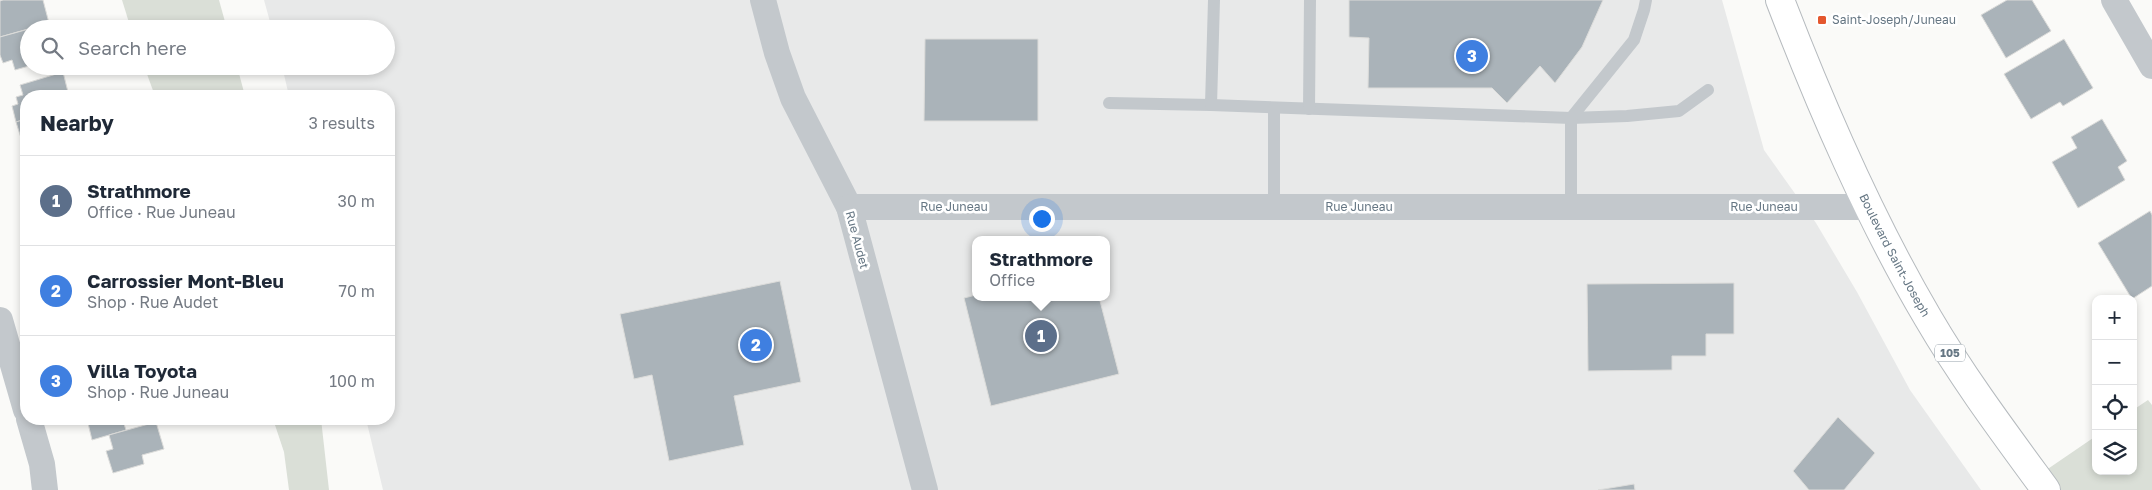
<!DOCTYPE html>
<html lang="en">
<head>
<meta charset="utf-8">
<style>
	:root { --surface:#fff; --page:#f2f2f3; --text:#1f2937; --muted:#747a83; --line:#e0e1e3; --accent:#e4572e }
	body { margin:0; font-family:"Golos Text",sans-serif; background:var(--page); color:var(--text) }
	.controls { position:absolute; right:15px; bottom:15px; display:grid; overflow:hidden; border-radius:10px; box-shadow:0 2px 8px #0003 }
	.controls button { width:45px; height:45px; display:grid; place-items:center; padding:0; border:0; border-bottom:1px solid var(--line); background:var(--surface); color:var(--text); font:25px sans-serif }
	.you { position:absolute; left:1041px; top:218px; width:18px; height:18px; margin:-12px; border:4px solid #fff; border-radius:50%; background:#1a73e8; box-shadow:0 0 0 8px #1a73e833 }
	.badge { display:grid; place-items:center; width:32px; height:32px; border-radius:50%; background:var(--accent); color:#fff; font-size:16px; font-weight:700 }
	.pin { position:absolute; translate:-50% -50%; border:2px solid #fff; box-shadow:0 1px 5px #0006 }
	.popup { position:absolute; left:972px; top:236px; width:138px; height:65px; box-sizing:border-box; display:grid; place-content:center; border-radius:10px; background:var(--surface); filter:drop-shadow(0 1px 4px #0005); font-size:16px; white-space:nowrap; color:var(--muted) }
	.popup b { font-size:19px; color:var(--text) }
	.popup::after { content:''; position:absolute; left:50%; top:100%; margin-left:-10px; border:10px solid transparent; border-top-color:var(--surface) }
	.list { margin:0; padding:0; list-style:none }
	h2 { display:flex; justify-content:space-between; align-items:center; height:65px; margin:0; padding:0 20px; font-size:21px }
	h2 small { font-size:16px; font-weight:400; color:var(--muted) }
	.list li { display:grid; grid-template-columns:32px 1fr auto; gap:15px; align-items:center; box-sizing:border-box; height:90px; padding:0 20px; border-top:1px solid var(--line) }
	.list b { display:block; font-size:19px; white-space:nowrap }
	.list p { margin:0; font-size:16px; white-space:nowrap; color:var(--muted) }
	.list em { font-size:16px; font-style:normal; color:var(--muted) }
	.icon { flex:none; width:28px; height:28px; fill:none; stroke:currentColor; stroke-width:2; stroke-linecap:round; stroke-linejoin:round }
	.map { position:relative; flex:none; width:2152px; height:490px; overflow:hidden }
	.search { position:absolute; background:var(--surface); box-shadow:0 2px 8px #0003; left:20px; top:20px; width:375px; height:55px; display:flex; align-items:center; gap:12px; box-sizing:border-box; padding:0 18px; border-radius:28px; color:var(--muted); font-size:19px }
	.panel { position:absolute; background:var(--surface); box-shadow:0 2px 8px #0003; left:20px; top:90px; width:375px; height:335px; border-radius:20px }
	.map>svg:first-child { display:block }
</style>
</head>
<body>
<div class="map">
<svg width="2152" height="490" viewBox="0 0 2152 490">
	<rect width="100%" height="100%" fill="#fafaf8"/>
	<path fill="#e8e9e9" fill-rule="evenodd" d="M264,0H1722L1764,150L1816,223L1857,292L1910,390L1981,490H383L366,419H389V96H289L282,66H386V29H272ZM976,240H1106V297H976Z"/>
	<g fill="#dadfd7">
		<path d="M122,0H219L227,29H131Z"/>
		<path d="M144,66H237L245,96H155Z"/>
		<path d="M2148,400L2152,405V490H2046L2036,477L2096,436V471H2133V410Z"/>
		<path d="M273,419H321L329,490H289L284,452Z"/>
	</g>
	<g fill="#aab3b9" stroke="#dcdcda">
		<path d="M3,0H43L49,23L0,37V1Z"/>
		<path d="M1349,0H1603L1582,47L1555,83L1540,66L1507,103L1492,88H1368L1369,38L1349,37Z"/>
		<path d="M2007,0H2032L2051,31L2006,58L1981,15Z"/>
		<path d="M29,29V66L15,70L12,60L3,63L0,55V37Z"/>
		<path d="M925,39H1038V121H924Z"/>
		<path d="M2064,39L2093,88L2063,106L2060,102L2031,119L2004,74Z"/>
		<path d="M63,72L69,96H26V119L16,122L12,106L18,104L16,97L23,95L20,85Z"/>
		<path d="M26,119V137L21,138L16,122Z"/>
		<path d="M2102,119L2127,161L2118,167L2125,180L2078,208L2052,162L2077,148L2071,137Z"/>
		<path d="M2150,211L2152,215V286L2132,299L2098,243Z"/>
		<path d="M780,281L801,382L734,396L744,445L669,461L652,375L634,379L620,314Z"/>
		<path d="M1734,283V334H1706V356H1672V370L1588,371L1587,284Z"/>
		<path d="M976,295V297H1099L1119,374L991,406L964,298Z"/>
		<path d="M1838,417L1875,453L1844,490H1809L1793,471Z"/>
		<path d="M87,419H130L123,421L126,430L92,440Z"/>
		<path d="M156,422L164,449L142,455L144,464L113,473L106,451L113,449L109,435Z"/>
		<path d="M1634,484L1635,490H1598Z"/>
	</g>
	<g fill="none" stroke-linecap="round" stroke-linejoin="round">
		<g stroke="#b5babe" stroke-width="30">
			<g id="primary">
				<path id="s1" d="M1780,0C1822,109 1869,218 1928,318C1963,378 2005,434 2046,490"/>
			</g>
		</g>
		<g stroke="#c3c8cc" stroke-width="12">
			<path d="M1109,103L1211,105L1214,0"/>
			<path d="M1211,105L1571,118L1627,116L1679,111L1708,90"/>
			<path d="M1274,108V207"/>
			<path d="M1309,109L1310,0"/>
			<path d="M1571,207V118L1634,40L1644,10L1646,0"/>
		</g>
		<g stroke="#c3c8cc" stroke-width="26">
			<path d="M763,0L777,53L793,98L849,207L925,490"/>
			<path d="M2114,0L2152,66"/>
			<path d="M849,207H1869"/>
			<path d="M0,320L26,410"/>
			<path d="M29,419L42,464L45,490"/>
		</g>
		<use href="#primary" stroke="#fff" stroke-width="28"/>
	</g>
	<rect fill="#e4572e" stroke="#fff" stroke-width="2" x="1817" y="15" width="10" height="10" rx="2.5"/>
	<g text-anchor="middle" stroke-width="5" stroke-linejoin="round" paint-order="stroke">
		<rect fill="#fff" stroke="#939fa8" stroke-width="1" x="1935" y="344.5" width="30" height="17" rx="4"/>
		<g font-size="11" font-weight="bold" fill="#657683">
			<text x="1950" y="357">105</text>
		</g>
		<g font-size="12" fill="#657683" stroke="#fff" text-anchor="start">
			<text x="1832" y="24">Saint-Joseph/Juneau</text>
		</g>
		<g font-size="12" fill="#657683" stroke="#fff">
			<text x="954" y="211">Rue Juneau</text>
			<text x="1359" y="211">Rue Juneau</text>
			<text x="1764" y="211">Rue Juneau</text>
			<text transform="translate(857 240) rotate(75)" y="4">Rue Audet</text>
			<text dy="4" stroke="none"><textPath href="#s1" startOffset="280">Boulevard Saint-Joseph</textPath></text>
		</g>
	</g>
</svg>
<div class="controls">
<button>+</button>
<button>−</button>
<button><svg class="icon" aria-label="locate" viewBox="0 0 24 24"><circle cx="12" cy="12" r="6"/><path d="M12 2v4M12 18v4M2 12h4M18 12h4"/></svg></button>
<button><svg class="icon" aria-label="layers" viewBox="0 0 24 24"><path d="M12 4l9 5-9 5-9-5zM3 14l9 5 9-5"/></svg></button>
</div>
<div class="you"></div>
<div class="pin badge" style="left:1041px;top:336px;background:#5c6f8a">1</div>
<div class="popup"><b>Strathmore</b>Office</div>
<div class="pin badge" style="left:756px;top:345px;background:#3f7fe0">2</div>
<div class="pin badge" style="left:1472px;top:56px;background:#3f7fe0">3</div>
<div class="search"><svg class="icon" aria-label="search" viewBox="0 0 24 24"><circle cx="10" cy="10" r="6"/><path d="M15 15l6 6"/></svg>Search here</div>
<section class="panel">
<h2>Nearby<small>3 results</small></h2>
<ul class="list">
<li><span class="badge" style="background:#5c6f8a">1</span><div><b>Strathmore</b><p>Office · Rue Juneau</p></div><em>30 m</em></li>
<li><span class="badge" style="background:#3f7fe0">2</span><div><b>Carrossier Mont-Bleu</b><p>Shop · Rue Audet</p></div><em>70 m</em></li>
<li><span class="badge" style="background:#3f7fe0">3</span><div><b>Villa Toyota</b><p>Shop · Rue Juneau</p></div><em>100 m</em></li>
</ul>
</section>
</div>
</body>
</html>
